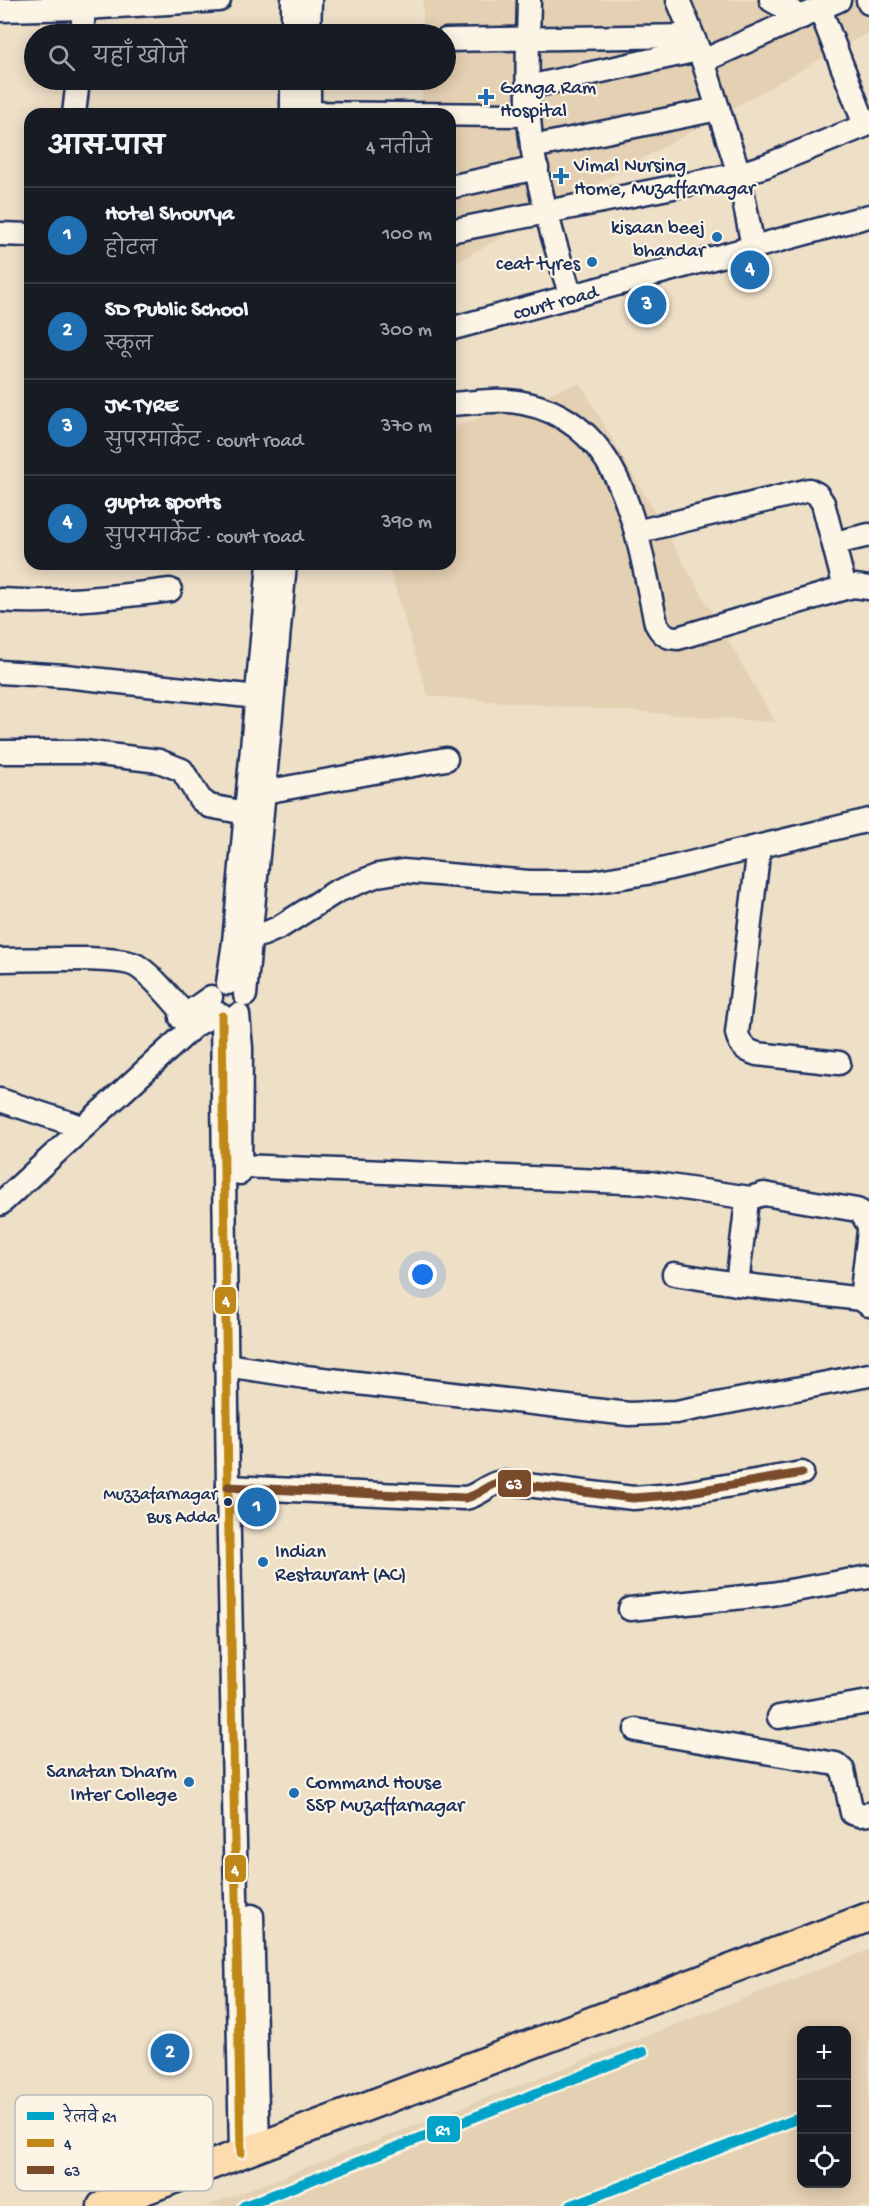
<!DOCTYPE html>
<html lang="hi">
<head>
<meta charset="utf-8">
<style>
	:root { --surface:#171b24; --page:#20242c; --text:#f1f3f6; --muted:#9ea1a6; --line:#363941; --accent:#1f6fb2 }
	body { margin:0; font-family:"Gochi Hand","Playpen Sans Deva",sans-serif; background:var(--page); color:var(--text) }
	.controls { position:absolute; right:18px; bottom:18px; display:grid; overflow:hidden; border-radius:12px; box-shadow:0 3px 15px #0003 }
	.controls button { width:54px; height:54px; display:grid; place-items:center; padding:0; border:0; border-bottom:2px solid var(--line); background:var(--surface); color:var(--text); font:30px sans-serif }
	.you { position:absolute; left:423px; top:1275px; width:21px; height:21px; margin:-15px; border:4px solid #fff; border-radius:50%; background:#1a73e8; box-shadow:0 0 0 9px #1a73e833 }
	.badge { display:grid; place-items:center; width:39px; height:39px; border-radius:50%; background:var(--accent); color:#fff; font-size:20px; font-weight:700 }
	.pin { position:absolute; translate:-50% -50%; border:3px solid #fff; box-shadow:0 2px 6px #0006 }
	.list { margin:0; padding:0; list-style:none }
	h2 { display:flex; justify-content:space-between; align-items:center; height:78px; margin:0; padding:0 24px; font-size:26px }
	h2 small { font-size:20px; font-weight:400; color:var(--muted) }
	.list li { display:grid; grid-template-columns:39px 1fr auto; gap:18px; align-items:center; box-sizing:border-box; height:96px; padding:0 24px; border-top:2px solid var(--line) }
	.list b { display:block; font-size:22px; white-space:nowrap }
	.list p { margin:0; font-size:20px; white-space:nowrap; color:var(--muted) }
	.list em { font-size:20px; font-style:normal; color:var(--muted) }
	.icon { flex:none; width:33px; height:33px; fill:none; stroke:currentColor; stroke-width:2; stroke-linecap:round; stroke-linejoin:round }
	.map { position:relative; flex:none; width:869px; height:2206px; overflow:hidden }
	.search { position:absolute; background:var(--surface); box-shadow:0 3px 15px #0003; left:24px; top:24px; width:432px; height:66px; display:flex; align-items:center; gap:15px; box-sizing:border-box; padding:0 21px; border-radius:33px; color:var(--muted); font-size:22px }
	.panel { position:absolute; background:var(--surface); box-shadow:0 3px 15px #0003; left:24px; top:108px; width:432px; height:462px; border-radius:18px }
	.map>svg:first-child { display:block }
</style>
</head>
<body>
<div class="map">
<svg width="869" height="2206" viewBox="0 0 869 2206">
	<rect width="100%" height="100%" fill="#eedfc7"/>
	<filter id="ink" filterUnits="userSpaceOnUse"><feTurbulence type="fractalNoise" baseFrequency=".0167" numOctaves="2"/><feDisplacementMap in="SourceGraphic" scale="12" xChannelSelector="R" yChannelSelector="G"/><feConvolveMatrix kernelMatrix="1 2 1 2 8 2 1 2 1" color-interpolation-filters="sRGB"/></filter>
	<g filter="url(#ink)">
		<g fill="#e4d0b2" fill-rule="evenodd">
			<path d="M423,0H869V32L450,266V114H422V80H446V34H423Z"/>
			<path d="M580,383L775,722L428,696L388,564H450V428Z"/>
			<path d="M869,1950V2206H207ZM846,2030V2184H802V2030Z"/>
		</g>
		<g fill="none" stroke-linecap="round" stroke-linejoin="round">
			<g stroke="#1b2f5e" stroke-width="27">
				<g id="minor">
					<path d="M529,0C528,48 525,98 532,146C540,197 556,247 571,297"/>
					<path d="M678,0L703,61L739,174L753,247"/>
					<path d="M771,0L802,17"/>
					<path d="M868,0L869,3"/>
					<path d="M820,9L865,125"/>
					<path d="M0,10L84,8L219,0"/>
					<path d="M82,34L84,8"/>
					<path d="M293,34V0"/>
					<path d="M309,34L310,0"/>
					<path d="M446,40L692,36"/>
					<path d="M703,61L839,0"/>
					<path d="M309,80V114"/>
					<path d="M528,87L698,50"/>
					<path d="M292,113L529,115"/>
					<path d="M74,114L78,80"/>
					<path d="M292,114V80"/>
					<path d="M532,147L718,109"/>
					<path d="M450,187L537,168"/>
					<path d="M450,231L739,174L765,166L869,124"/>
					<path d="M0,234L30,235"/>
					<path d="M450,329L869,216"/>
					<path d="M450,404C474,403 500,398 523,403C627,423 637,538 656,623C661,633 666,638 678,638L845,588L854,586L869,588"/>
					<path d="M636,532L809,490L817,494L823,503L845,588"/>
					<path d="M835,543L869,535"/>
					<path d="M0,600C56,604 114,597 170,590"/>
					<path d="M0,672L65,676L257,697"/>
					<path d="M0,752H83L159,761L182,770L200,799L209,806L246,813"/>
					<path d="M264,792L446,759"/>
					<path d="M759,847L737,1033C740,1046 745,1050 757,1054L839,1063"/>
					<path d="M234,942L264,934L280,927L337,891L378,875L403,871L529,882H592L653,872L869,820"/>
					<path d="M0,960C26,960 119,955 137,966C156,978 179,1008 194,1025"/>
					<path d="M228,983L234,942L269,564"/>
					<path d="M245,995L285,564"/>
					<path d="M238,1015L241,1048L240,1173"/>
					<path d="M222,1016L228,1487L241,2153"/>
					<path d="M181,1018L211,997"/>
					<path d="M0,1100L82,1127"/>
					<path d="M240,1166L649,1183L750,1198"/>
					<path d="M0,1204L194,1026L217,1013"/>
					<path d="M674,1274L737,1284L861,1299L869,1305"/>
					<path d="M737,1284L747,1201L750,1198L764,1194L857,1210L861,1212L869,1226"/>
					<path d="M861,1299L869,1231"/>
					<path d="M226,1365L305,1377L629,1414L676,1412L869,1375"/>
					<path d="M228,1487L465,1498C479,1496 487,1484 501,1482L633,1498L673,1495L802,1473"/>
					<path d="M630,1609L772,1594L869,1577"/>
					<path d="M779,1717L869,1702"/>
					<path d="M636,1730L836,1764L843,1770L852,1813L859,1815L869,1814"/>
					<path d="M252,1916L258,2147"/>
				</g>
			</g>
			<g stroke="#1b2f5e" stroke-width="33">
				<path id="major" d="M102,2206L869,1917"/>
			</g>
			<use href="#minor" stroke="#fcf5e5" stroke-width="22"/>
			<use href="#major" stroke="#fcdcac" stroke-width="28"/>
			<g stroke="#1b2f5e" stroke-width="7">
				<path id="rail" d="M244,2206L643,2052"/>
			</g>
			<use href="#rail" stroke="#fcf5e5" stroke-width="4.5" stroke-dasharray="14" stroke-linecap="butt"/>
			<g stroke="#fcf5e5" stroke-width="14">
				<path id="bus-1" d="M222,1016L228,1487L241,2153"/>
			</g>
			<g stroke="#fcf5e5" stroke-width="14">
				<path id="bus-2" d="M228,1487L465,1498C479,1496 487,1484 501,1482L633,1498L673,1495L802,1473"/>
			</g>
			<use href="#bus-1" stroke="#c08818" stroke-width="9"/>
			<use href="#bus-2" stroke="#7a4b2a" stroke-width="9"/>
			<g stroke="#fcf5e5" stroke-width="15">
				<g id="rail-1">
					<path d="M244,2206L643,2052"/>
					<path d="M570,2206L802,2117"/>
				</g>
			</g>
			<use href="#rail-1" stroke="#01a3c8" stroke-width="10"/>
		</g>
	</g>
	<g fill="#1f6fb2" stroke="#fcf5e5" stroke-width="2">
		<path d="M483 88h6v6h6v6h-6v6h-6v-6h-6v-6h6z"/>
		<path d="M558 167h6v6h6v6h-6v6h-6v-6h-6v-6h6z"/>
		<circle cx="717" cy="237" r="6"/>
		<circle cx="592" cy="262" r="6"/>
		<circle cx="263" cy="1562" r="6"/>
		<circle cx="189" cy="1782" r="6"/>
		<circle cx="294" cy="1793" r="6"/>
	</g>
	<circle fill="#1b2f5e" stroke="#fcf5e5" stroke-width="2" cx="228" cy="1502" r="5"/>
	<g text-anchor="middle" stroke-width="4.5" stroke-linejoin="round" paint-order="stroke">
		<g font-size="18" fill="#1b2f5e" stroke="#fcf5e5" text-anchor="end">
			<text x="217" y="1499">Muzzafarnagar<tspan x="217" dy="23">Bus Adda</tspan></text>
		</g>
		<g font-size="20" fill="#1b2f5e" stroke="#fcf5e5" text-anchor="start">
			<text x="500" y="93">Ganga Ram<tspan x="500" dy="23">Hospital</tspan></text>
			<text x="574" y="171">Vimal Nursing<tspan x="574" dy="23">Home, Muzaffarnagar</tspan></text>
			<text x="705" y="233" text-anchor="end">kisaan beej<tspan x="705" dy="23">bhandar</tspan></text>
			<text x="580" y="269" text-anchor="end">ceat tyres</text>
			<text x="275" y="1557">Indian<tspan x="275" dy="23">Restaurant (AC)</tspan></text>
			<text x="177" y="1777" text-anchor="end">Sanatan Dharm<tspan x="177" dy="23">Inter College</tspan></text>
			<text x="306" y="1788">Command House<tspan x="306" dy="23">SSP Muzaffarnagar</tspan></text>
		</g>
		<g font-size="20" fill="#1b2f5e" stroke="#fcf5e5">
			<text transform="translate(555 301) rotate(-15)" y="7">court road</text>
		</g>
	</g>
	<rect x="15" y="2095" width="198" height="96" rx="9" fill="#fcf5e5" stroke="#b8babc" stroke-width="1.5"/>
	<rect x="27" y="2112" width="27" height="8" fill="#01a3c8"/>
	<rect x="27" y="2139" width="27" height="8" fill="#c08818"/>
	<rect x="27" y="2166" width="27" height="8" fill="#7a4b2a"/>
	<g font-size="16" fill="#1b2f5e">
		<text x="64" y="2122">रेलवे R1</text>
		<text x="64" y="2149">4</text>
		<text x="64" y="2176">63</text>
	</g>
	<g stroke="#fcf5e5" stroke-width="2">
		<rect x="214" y="1286" width="23" height="29" rx="6" fill="#c08818"/>
		<rect x="497" y="1469" width="35" height="29" rx="6" fill="#7a4b2a"/>
		<rect x="224" y="1854" width="23" height="29" rx="6" fill="#c08818"/>
		<rect x="426" y="2115" width="35" height="28" rx="6" fill="#01a3c8"/>
	</g>
	<g font-size="16" text-anchor="middle" font-weight="bold" fill="#fff">
		<text x="226" y="1306">4</text>
		<text x="514" y="1489">63</text>
		<text x="235" y="1875">4</text>
		<text x="443" y="2135">R1</text>
	</g>
</svg>
<div class="controls">
<button>+</button>
<button>−</button>
<button><svg class="icon" aria-label="locate" viewBox="0 0 24 24"><circle cx="12" cy="12" r="6"/><path d="M12 2v4M12 18v4M2 12h4M18 12h4"/></svg></button>
</div>
<div class="you"></div>
<div class="pin badge" style="left:257px;top:1507px">1</div>
<div class="pin badge" style="left:170px;top:2053px">2</div>
<div class="pin badge" style="left:647px;top:305px">3</div>
<div class="pin badge" style="left:750px;top:270px">4</div>
<div class="search"><svg class="icon" aria-label="search" viewBox="0 0 24 24"><circle cx="10" cy="10" r="6"/><path d="M15 15l6 6"/></svg>यहाँ खोजें</div>
<section class="panel">
<h2>आस-पास<small>4 नतीजे</small></h2>
<ul class="list">
<li><span class="badge">1</span><div><b>Hotel Shourya</b><p>होटल</p></div><em>100 m</em></li>
<li><span class="badge">2</span><div><b>SD Public School</b><p>स्कूल</p></div><em>300 m</em></li>
<li><span class="badge">3</span><div><b>JK TYRE</b><p>सुपरमार्केट · court road</p></div><em>370 m</em></li>
<li><span class="badge">4</span><div><b>gupta sports</b><p>सुपरमार्केट · court road</p></div><em>390 m</em></li>
</ul>
</section>
</div>
</body>
</html>
